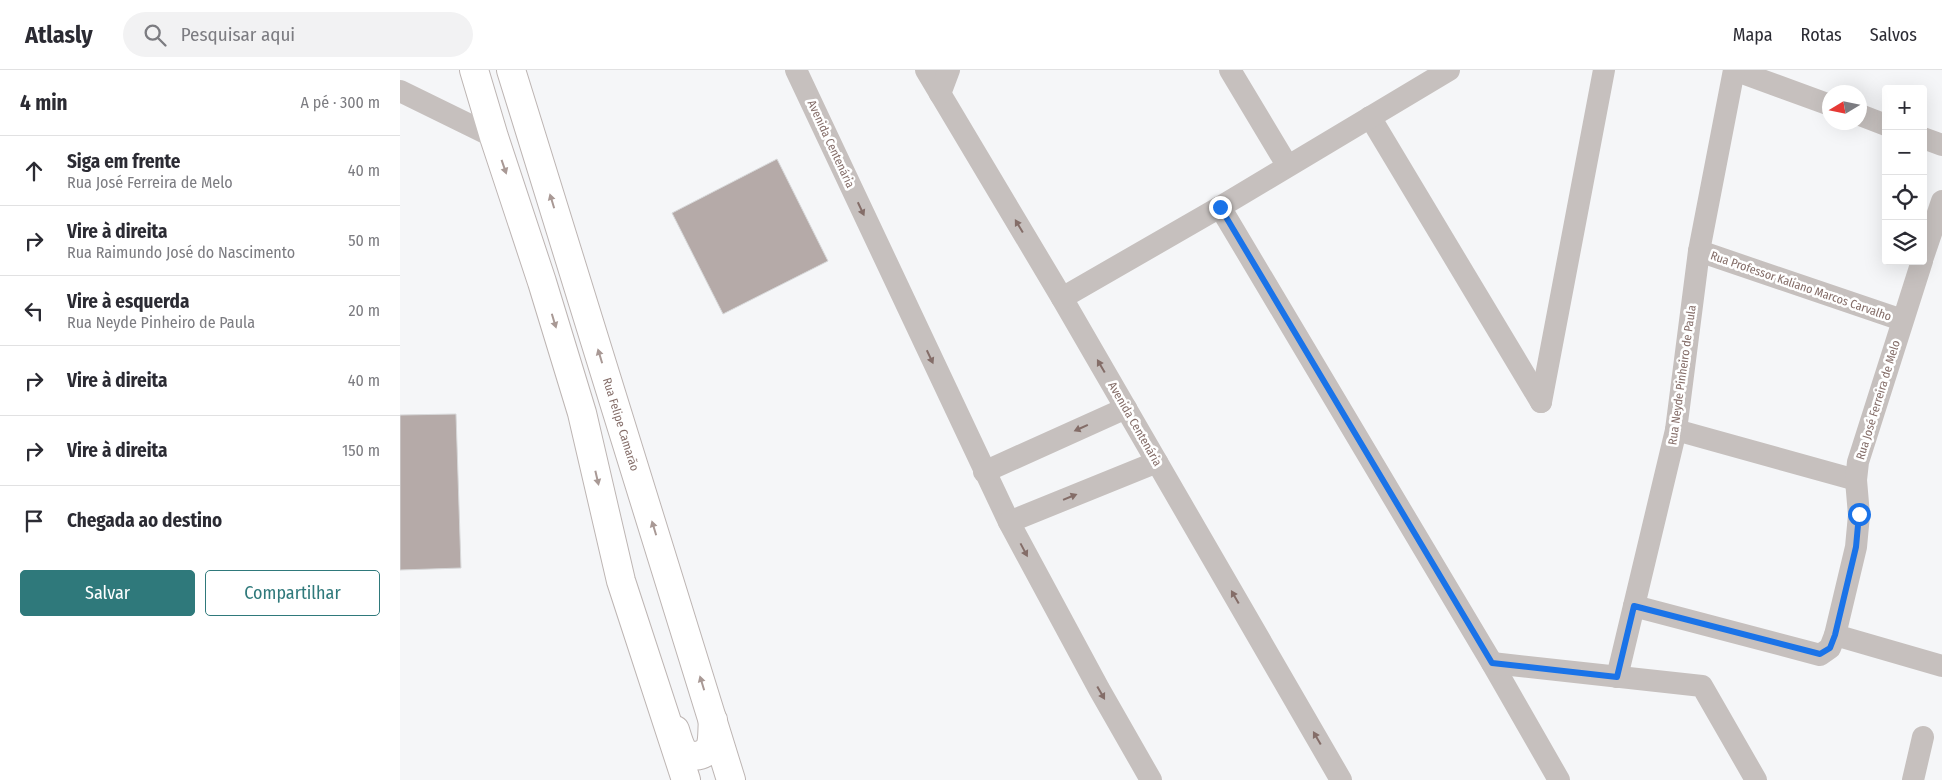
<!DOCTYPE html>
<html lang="pt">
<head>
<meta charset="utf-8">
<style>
	:root { --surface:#fff; --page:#f2f2f3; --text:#2b2b33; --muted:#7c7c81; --line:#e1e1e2; --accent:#2f797b }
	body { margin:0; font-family:"Fira Sans Condensed",sans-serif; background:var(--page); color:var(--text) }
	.controls { position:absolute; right:15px; top:15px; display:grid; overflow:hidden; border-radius:5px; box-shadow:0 5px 20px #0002 }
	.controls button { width:45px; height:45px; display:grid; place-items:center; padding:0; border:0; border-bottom:1px solid var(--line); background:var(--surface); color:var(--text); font:25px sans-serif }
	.compass { position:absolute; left:1422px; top:15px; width:45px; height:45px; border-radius:50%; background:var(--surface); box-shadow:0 5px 20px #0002; rotate:260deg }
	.stop { position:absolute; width:15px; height:15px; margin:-11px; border:4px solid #1a73e8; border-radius:50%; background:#fff }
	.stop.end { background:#1a73e8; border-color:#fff; box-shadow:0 1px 5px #0008 }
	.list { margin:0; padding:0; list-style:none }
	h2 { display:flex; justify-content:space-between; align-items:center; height:65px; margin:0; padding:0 20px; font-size:21px }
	h2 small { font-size:16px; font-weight:400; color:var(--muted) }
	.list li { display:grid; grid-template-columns:32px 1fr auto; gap:15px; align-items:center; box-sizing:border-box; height:70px; padding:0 20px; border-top:1px solid var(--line) }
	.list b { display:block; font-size:19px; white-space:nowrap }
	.list p { margin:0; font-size:16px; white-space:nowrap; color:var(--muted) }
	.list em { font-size:16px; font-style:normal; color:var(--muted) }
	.actions { display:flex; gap:10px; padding:15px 20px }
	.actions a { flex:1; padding:11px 0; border:1px solid var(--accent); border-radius:5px; text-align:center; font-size:18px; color:var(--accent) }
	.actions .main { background:var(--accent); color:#fff }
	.icon { flex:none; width:28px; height:28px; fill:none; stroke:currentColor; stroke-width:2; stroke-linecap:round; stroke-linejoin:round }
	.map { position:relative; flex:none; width:1542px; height:710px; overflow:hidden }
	header { display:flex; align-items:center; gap:30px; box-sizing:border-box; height:70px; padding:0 25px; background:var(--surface); border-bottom:1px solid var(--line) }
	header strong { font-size:24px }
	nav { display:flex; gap:28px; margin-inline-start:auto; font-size:18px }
	.search { width:350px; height:45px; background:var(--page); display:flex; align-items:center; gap:12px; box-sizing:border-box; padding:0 18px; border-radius:28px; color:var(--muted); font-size:19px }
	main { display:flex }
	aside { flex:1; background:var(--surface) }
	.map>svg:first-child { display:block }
</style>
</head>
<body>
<header>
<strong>Atlasly</strong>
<div class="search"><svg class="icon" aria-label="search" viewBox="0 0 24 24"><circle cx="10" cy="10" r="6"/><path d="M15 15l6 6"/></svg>Pesquisar aqui</div>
<nav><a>Mapa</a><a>Rotas</a><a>Salvos</a></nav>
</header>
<main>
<aside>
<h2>4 min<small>A pé · 300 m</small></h2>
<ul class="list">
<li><svg class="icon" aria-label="ahead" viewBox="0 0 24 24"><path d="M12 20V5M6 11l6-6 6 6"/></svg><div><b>Siga em frente</b><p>Rua José Ferreira de Melo</p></div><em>40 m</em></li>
<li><svg class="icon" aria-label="right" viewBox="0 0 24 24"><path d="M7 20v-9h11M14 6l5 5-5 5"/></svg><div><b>Vire à direita</b><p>Rua Raimundo José do Nascimento</p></div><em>50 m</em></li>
<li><svg class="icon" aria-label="left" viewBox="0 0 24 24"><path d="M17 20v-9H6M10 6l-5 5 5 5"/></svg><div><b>Vire à esquerda</b><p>Rua Neyde Pinheiro de Paula</p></div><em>20 m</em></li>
<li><svg class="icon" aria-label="right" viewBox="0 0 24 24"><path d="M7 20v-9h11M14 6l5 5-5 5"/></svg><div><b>Vire à direita</b></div><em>40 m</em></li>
<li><svg class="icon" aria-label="right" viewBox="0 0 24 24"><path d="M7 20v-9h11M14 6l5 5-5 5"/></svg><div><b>Vire à direita</b></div><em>150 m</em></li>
<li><svg class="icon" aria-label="arrive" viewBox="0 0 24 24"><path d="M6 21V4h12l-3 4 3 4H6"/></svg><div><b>Chegada ao destino</b></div></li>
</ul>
<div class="actions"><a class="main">Salvar</a><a>Compartilhar</a></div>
</aside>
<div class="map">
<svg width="1542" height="710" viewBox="0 0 1542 710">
	<rect width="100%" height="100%" fill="#f5f6f8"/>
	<g fill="#b5aaa8" stroke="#d7d8d9">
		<path d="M377,89L428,191L323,244L272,143Z"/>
		<path d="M56,344L61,498L0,500V345Z"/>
	</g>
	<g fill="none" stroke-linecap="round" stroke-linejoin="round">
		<g stroke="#bdb5b3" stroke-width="30">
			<g id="secondary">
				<path d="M74,0L94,67L142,212L182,343L221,511L286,710"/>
				<path id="s1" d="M111,0L331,710"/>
				<path d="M275,660C277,666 279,674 282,679C289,690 308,687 311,674C313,667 312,658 313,650"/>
			</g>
		</g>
		<g stroke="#c6c0be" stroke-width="22">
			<path d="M396,0L609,452L699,619L751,710"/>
			<path d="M526,0L662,228L941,710"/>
			<path d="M830,0L887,95"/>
			<path d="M1334,0L1430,35"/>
			<path d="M0,21L94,67"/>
			<path d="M540,24L549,0"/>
			<path d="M1460,45L1486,55"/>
			<path d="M970,47L1141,332"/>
			<path d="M1523,68L1542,75"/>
			<path d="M820,137L1092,593L1159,710"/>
			<path d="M1299,181L1502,250"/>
			<path d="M1523,187L1542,131"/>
			<path d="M662,228L820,137L1049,0"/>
			<path d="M1141,332L1204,0"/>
			<path d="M1276,360L1456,410"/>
			<path d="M584,402L726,338"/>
			<path d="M609,452L757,392"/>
			<path d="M1234,536L1420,585L1430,578L1435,565L1456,477L1459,445L1456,410L1458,392L1522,191"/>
			<path d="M1435,565L1542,596"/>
			<path d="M1092,593L1302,616L1356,710"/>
			<path d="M1217,607L1276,360L1299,181L1334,0"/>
			<path d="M1513,710L1523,667"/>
		</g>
		<use href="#secondary" stroke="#fff" stroke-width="28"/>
	</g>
	<defs><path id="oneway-solid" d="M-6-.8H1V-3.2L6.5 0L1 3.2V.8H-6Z" transform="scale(1.25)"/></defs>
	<g fill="#a99995">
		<use href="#oneway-solid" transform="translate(104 97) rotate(71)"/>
		<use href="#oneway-solid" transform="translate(152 131) rotate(-107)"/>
		<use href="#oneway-solid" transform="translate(154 251) rotate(73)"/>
		<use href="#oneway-solid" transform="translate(200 286) rotate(-107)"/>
		<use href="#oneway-solid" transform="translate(197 408) rotate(77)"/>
		<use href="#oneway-solid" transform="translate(254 458) rotate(-107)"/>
		<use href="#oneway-solid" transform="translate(302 613) rotate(-107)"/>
	</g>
	<g fill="#846d68">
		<use href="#oneway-solid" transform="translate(461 139) rotate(65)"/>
		<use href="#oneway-solid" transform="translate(619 156) rotate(-121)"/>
		<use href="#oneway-solid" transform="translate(530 287) rotate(65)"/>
		<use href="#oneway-solid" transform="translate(701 296) rotate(-120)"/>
		<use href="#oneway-solid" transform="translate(681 358) rotate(156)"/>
		<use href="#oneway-solid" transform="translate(670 427) rotate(-22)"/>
		<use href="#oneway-solid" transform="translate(624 480) rotate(62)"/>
		<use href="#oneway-solid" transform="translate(835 527) rotate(-120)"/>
		<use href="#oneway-solid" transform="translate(701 623) rotate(60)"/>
		<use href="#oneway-solid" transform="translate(917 668) rotate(-120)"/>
	</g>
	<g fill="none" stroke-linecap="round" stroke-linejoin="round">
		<path stroke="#1a73e8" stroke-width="6" d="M820,137L1092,593L1217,607L1234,536L1420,584L1430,578L1435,565L1456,477L1459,444"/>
	</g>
	<g text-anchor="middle" stroke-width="5" stroke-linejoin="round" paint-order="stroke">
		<g font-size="12" fill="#846d68" stroke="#fff">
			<text transform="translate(431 74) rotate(65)" y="4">Avenida Centenária</text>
			<text transform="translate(1401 216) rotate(19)" y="4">Rua Professor Kaliano Marcos Carvalho</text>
			<text transform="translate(1282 305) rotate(-82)" y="4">Rua Neyde Pinheiro de Paula</text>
			<text transform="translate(1478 330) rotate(-73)" y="4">Rua José Ferreira de Melo</text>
			<text transform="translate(735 354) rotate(60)" y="4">Avenida Centenária</text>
			<text dy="4" stroke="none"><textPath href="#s1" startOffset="371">Rua Felipe Camarão</textPath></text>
		</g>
	</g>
</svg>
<div class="controls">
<button>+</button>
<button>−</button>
<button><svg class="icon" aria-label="locate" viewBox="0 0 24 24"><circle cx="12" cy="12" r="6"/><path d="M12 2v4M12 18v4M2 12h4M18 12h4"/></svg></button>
<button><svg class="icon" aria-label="layers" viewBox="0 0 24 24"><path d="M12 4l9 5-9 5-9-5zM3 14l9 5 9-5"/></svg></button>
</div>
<svg class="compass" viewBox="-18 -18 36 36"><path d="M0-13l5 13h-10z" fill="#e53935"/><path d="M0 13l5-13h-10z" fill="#7c7c81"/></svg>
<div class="stop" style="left:1459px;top:444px"></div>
<div class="stop end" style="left:820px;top:137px"></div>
</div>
</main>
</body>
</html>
